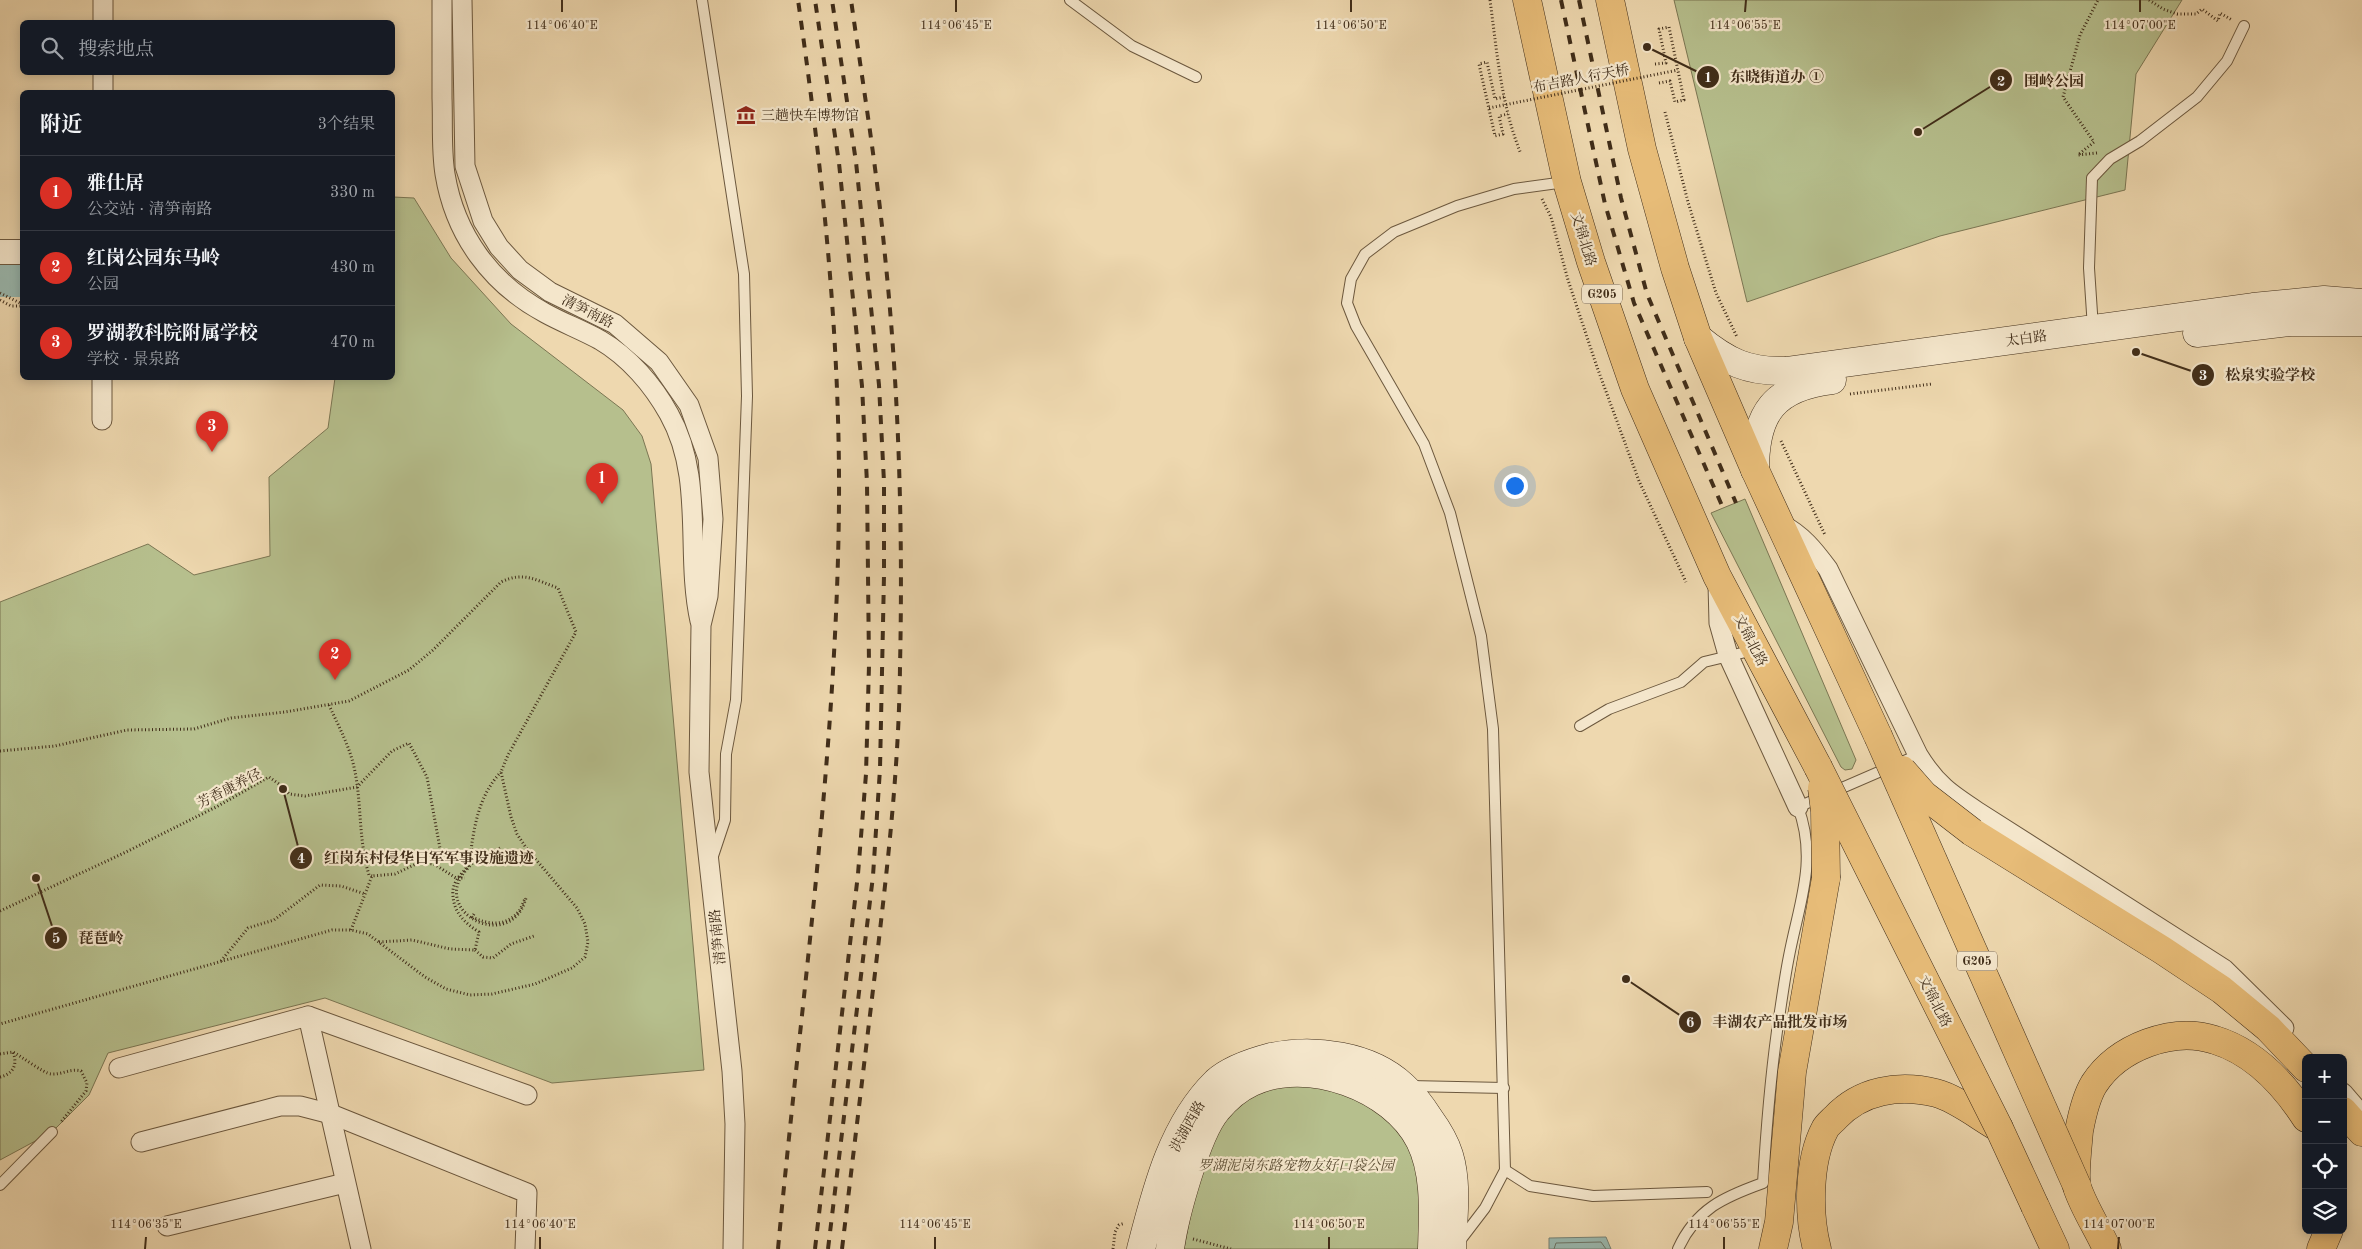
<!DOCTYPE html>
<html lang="zh">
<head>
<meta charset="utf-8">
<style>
	:root { --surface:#171b24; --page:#20242c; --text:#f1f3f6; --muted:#9ea1a6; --line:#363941; --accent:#d93025 }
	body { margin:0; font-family:"Old Standard TT","Noto Serif SC",serif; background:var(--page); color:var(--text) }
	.controls { position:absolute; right:15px; bottom:15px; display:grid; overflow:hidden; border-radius:8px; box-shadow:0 2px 12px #0003 }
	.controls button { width:45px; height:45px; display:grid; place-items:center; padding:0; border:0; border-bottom:1px solid var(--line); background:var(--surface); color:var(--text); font:25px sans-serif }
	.you { position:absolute; left:1514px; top:485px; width:18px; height:18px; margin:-12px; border:4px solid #fff; border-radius:50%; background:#1a73e8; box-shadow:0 0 0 8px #1a73e833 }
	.badge { display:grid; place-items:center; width:32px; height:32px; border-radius:50%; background:var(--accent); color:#fff; font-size:16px; font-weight:700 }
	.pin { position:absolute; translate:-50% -41px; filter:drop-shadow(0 1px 2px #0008) }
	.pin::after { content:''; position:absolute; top:26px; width:18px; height:15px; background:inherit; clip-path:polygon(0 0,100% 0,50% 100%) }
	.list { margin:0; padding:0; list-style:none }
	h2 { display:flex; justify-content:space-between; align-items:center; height:65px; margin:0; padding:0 20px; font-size:21px }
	h2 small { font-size:16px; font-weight:400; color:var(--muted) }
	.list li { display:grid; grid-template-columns:32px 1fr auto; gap:15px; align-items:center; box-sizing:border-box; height:75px; padding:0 20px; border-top:1px solid var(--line) }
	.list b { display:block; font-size:19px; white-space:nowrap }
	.list p { margin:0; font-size:16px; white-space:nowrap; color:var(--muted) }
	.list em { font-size:16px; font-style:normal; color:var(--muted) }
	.icon { flex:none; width:28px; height:28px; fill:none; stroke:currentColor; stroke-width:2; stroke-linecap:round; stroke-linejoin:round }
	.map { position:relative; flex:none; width:2362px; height:1249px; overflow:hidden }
	.search { position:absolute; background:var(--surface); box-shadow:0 2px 12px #0003; left:20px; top:20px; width:375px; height:55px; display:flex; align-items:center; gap:12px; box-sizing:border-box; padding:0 18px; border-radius:8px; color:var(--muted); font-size:19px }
	.panel { position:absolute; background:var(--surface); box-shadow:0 2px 12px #0003; left:20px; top:90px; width:375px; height:290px; border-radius:8px }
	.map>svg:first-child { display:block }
</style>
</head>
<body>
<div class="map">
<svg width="2362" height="1249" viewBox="0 0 2362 1249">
	<rect width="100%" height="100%" fill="#eed8af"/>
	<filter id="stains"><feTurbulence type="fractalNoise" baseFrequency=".004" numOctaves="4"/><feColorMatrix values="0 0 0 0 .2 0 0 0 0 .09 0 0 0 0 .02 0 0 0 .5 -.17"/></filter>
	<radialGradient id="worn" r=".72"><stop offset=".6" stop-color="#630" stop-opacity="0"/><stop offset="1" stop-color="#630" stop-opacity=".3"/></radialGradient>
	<g fill="#b6bf8d" stroke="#7b7653">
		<path d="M1674,0H2182L2136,74L2125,190L1940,236L1747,302Z"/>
		<path d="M393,197L414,198L451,258L511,324L623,410L642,436L651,464L704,1070L552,1083L325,998L108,1053L89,1095L52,1132L0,1160V602L148,544L194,575L270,556L269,477L328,428L335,378H392Z"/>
		<path d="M1745,499L1856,760L1852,769L1845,770L1841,767L1711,513Z"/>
		<path d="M1309,1081L1372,1102L1415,1148L1425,1249H1184L1193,1202L1219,1127L1252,1091Z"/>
	</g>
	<path fill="#9ab9b0" stroke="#768174" d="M1606,1237L1611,1249H1549V1238Z"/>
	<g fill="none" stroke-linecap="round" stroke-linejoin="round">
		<path stroke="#6d7364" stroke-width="1" d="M1554,1249L1556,1243L1601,1242L1606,1249"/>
		<path stroke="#9ab9b0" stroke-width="34" d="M0,280H22"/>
		<g stroke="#6c583e" stroke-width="12">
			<g id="service">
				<path d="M702,0L744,274L747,396L736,700L726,754L725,820L713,856"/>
				<path d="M1070,0L1132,46L1196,77"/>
				<path d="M2093,328L2089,268L2092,178L2110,159L2140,141L2197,97L2227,61L2244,26"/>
				<path d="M1580,726L1609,709L1681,682L1704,662L1754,650"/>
				<path d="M1410,1086L1504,1088"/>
				<path d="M1505,1170L1530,1186L1593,1196L1707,1192"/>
				<path d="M0,1185L52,1132"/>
				<path d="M1459,1242L1485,1208L1505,1170L1493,729L1481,636L1450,513L1424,444L1356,326L1347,303L1351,279L1365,254L1394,232L1457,206L1514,189L1565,182"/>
				<path d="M1678,1249C1696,1209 1724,1197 1763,1183C1766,1132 1770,1082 1777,1031C1781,1006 1784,981 1789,956C1799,903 1818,861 1798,807L1918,755"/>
			</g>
		</g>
		<g stroke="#6c583e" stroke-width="21">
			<g id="minor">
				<path d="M442,0C442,33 442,66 442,98C443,123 441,149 445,174C455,235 491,284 545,313C563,323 582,330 600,340C629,357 653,385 669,414C705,478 685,553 700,621"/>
				<path d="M462,0L465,166L483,221L499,247L520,270L550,292L615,324L659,362L689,405L708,458L713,519L708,596L701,625L699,772L732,1071L735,1124L733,1249"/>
				<path d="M103,22V0"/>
				<path d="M103,92V72"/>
				<path d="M102,420V378"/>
				<path d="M1781,524C1802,535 1814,550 1828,569L1918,755C1937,786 1952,795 1981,814L2224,969L2284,1028"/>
				<path d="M1718,584L1719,623L1728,655L1798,807"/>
				<path d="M308,1016L361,1249"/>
				<path d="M119,1068L308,1016L527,1095"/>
				<path d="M2343,1093L2362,1115"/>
				<path d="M141,1142L280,1106H300L331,1114L527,1193L525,1249"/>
				<path d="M167,1226L345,1183"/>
			</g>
		</g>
		<g stroke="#6c583e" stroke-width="26">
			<path id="tertiary" d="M0,252H22"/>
		</g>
		<g stroke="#402d19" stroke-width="29">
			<g id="secondary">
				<path d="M2197,333L2290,322H2362"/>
				<path d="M1698,338C1727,362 1748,372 1786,371L2253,307L2324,300L2362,303"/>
				<path d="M1755,470C1755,413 1774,387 1832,380"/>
				<path d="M1141,1249C1156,1191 1172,1125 1216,1082C1230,1069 1252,1062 1271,1057C1314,1048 1370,1055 1403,1086C1413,1095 1422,1107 1429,1118C1437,1129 1445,1142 1449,1155C1458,1184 1453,1219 1452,1249"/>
				<path d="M1170,1249C1174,1218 1197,1133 1217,1110C1226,1099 1239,1088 1252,1082C1307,1056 1393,1087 1420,1141C1436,1173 1433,1214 1432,1249"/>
			</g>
		</g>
		<g stroke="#402d19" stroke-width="29">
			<g id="trunk">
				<path d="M1527,0L1567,182L1591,262L1635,389L1717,576L1818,767"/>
				<path d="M1610,0L1642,149L1675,268L1698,338L1755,470L1878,736"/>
				<path d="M1972,832L2162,950L2222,990L2268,1028L2306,1068"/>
				<path d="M2343,1111L2362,1132"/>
				<path d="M2035,1206L2055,1249"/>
				<path d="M1773,1249L1779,1222L1792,1072L1826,878"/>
				<path d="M1817,1249C1808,1215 1808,1161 1825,1129C1827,1125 1831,1122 1835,1118C1861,1090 1899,1084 1936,1093C1956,1098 1981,1118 1999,1128"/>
				<path d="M2107,1249C2098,1229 2084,1208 2077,1187C2074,1176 2078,1144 2079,1131C2082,1115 2086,1097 2094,1084C2118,1047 2173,1026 2215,1040C2254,1052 2284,1084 2306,1118"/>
				<path d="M2321,1249L2329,1230"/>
			</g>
		</g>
		<g stroke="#402d19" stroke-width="3" stroke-dasharray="1 2.5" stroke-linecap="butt">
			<path d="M1490,0C1497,52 1501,105 1521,154"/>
			<path d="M2149,0L2163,9L2177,14H2196L2202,9L2218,21L2220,13L2232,20"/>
			<path d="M1655,64L1666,63L1659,29L1669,27L1684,100L1675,102L1670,81L1659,83"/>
			<path d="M1504,97L1495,99L1487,62L1479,64L1495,136L1503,134L1499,116L1508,114"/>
			<path d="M1665,112L1688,202L1716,293L1737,337"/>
			<path d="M2097,153L2078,155L2094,142L2063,97L2080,35L2098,0"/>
			<path d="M1542,199L1551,217L1568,280L1597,367L1639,481L1686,582"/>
			<path d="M0,293L22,304"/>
			<path d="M0,300L11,306H22"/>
			<path d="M1850,394L1932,384"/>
			<path d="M1781,441L1825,535"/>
			<path d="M329,705C338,725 349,745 354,767C362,802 358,839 369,875L372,876"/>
			<path d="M0,751L55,746L127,730L194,729L231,718L285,712L349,701L409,670L433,650L501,582C524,571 535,580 558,588L576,632L508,755L501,772L511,817L517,834L527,849L577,908L585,924L588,942L585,957L572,968L535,984L492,994L470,995L446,989L425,977L368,934L351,930H332L0,1024"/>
			<path d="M425,853L441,854L471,861"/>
			<path d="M0,911L126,852L218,806L269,777L282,786L289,794L305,796L357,787L392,751L409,743L427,777L441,854"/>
			<path d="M474,914L472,917C489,925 506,927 519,911C522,907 523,901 526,898"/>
			<path d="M351,930L372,876L395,874L418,863L434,864L456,878H465"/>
			<path d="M379,942L412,940L450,949L475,950L479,932C466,924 454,913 453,896C451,877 468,872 471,859C472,854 471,848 472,843C476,817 482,792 501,772"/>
			<path d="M475,950L483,957L493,958L511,944L534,936"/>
			<path d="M221,961L248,928L274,920L320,885L341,886L365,894"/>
			<path d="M0,1054L13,1052C21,1056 43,1073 51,1074C62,1075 70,1068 81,1071L87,1083L86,1091L61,1122"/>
			<path d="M0,1077C13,1074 18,1065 13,1052"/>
			<path d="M1193,1239L1231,1249"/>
			<path d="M1113,1249L1115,1232L1119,1225L1125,1223"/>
		</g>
		<use href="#service" stroke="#f4e6cb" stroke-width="10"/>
		<use href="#minor" stroke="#f4e6cb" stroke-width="19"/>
		<use href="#tertiary" stroke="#f4e6cb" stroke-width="24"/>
		<use href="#secondary" stroke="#f4e6cb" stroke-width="28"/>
		<use href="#trunk" stroke="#e7bc78" stroke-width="28"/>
		<g stroke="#402d19" stroke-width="4" stroke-dasharray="9 9" stroke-linecap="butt">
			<path d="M1561,0L1605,204L1634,303L1723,508"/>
			<path d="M1579,0L1621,198L1647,294L1736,503"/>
			<path d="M778,1249C801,1000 837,752 839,502C840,332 822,168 798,0"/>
			<path d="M815,1249L858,874L866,774L869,665L867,483L862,386L839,163L815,0"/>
			<path d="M828,1249L873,876L880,769L884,575V482L879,385L856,162L832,0"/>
			<path d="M842,1249C853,1157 864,1065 875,973C887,871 899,769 900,666C903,530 899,392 885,256C877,170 863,85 851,0"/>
		</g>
		<g stroke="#402d19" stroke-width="29" stroke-linecap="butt">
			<g id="trunk-bridge">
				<path d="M1878,736L2077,1186"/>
				<path d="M1818,767L1999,1128L2035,1206"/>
				<path d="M1902,770L1924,795L1972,832"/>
				<path d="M1822,788L1825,811L1826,878"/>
			</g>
		</g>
		<g stroke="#402d19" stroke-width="3" stroke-dasharray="1 2.5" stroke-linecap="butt">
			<path d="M1489,108L1678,70"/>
			<path d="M500,848C489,853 476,858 468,868C426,911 511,955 526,898"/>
		</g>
		<use href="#trunk-bridge" stroke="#e7bc78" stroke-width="28"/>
	</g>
	<path fill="none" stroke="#402d19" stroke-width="2" d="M562,12V0M956,12V0M1351,12V0M1745,12L1746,0M2140,12V0M145,1249L146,1237M540,1249V1237M935,1249V1237M1329,1249V1237M1724,1249V1237M2118,1249L2119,1237"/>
	<defs>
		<g id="museum-bare" transform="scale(1.5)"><path d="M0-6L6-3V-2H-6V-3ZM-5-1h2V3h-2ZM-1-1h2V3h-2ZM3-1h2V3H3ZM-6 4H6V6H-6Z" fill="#8f2418" stroke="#f4e6cb" stroke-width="2.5" paint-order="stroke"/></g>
	</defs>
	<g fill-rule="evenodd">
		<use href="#museum-bare" x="746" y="115"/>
	</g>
	<g text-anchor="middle" stroke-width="4.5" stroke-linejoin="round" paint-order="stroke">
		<g fill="#f4e6cb" stroke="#76644e" stroke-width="1">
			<rect x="1582" y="284.5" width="40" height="19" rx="4"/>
			<rect x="1957" y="951.5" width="40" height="19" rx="4"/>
		</g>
		<g font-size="12" font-weight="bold" fill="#402d19">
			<text x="1602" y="298">G205</text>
			<text x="1977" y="965">G205</text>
		</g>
		<g font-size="14" fill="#402d19" stroke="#f4e6cb">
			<text transform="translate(1581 78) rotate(-11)" y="5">布吉路人行天桥</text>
			<text transform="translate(1584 239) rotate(73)" y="5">文锦北路</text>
			<text transform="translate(588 311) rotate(27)" y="5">清笋南路</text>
			<text transform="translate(2026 338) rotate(-8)" y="5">太白路</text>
			<text transform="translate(1751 640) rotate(63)" y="5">文锦北路</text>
			<text transform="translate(229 788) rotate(-27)" y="5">芳香康养径</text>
			<text transform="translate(717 937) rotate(-96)" y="5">清笋南路</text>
			<text transform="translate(1935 1001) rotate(63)" y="5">文锦北路</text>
			<text transform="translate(1187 1126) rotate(-61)" y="5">洪湖西路</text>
		</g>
		<g font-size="14" fill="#402d19" stroke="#f4e6cb" text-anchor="start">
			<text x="761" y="120">三趟快车博物馆</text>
		</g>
		<g font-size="14" font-style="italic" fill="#584a30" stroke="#f4e6cb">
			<text x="1296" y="1170">罗湖泥岗东路宠物友好口袋公园</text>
		</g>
	</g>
	<g font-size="12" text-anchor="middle" fill="#402d19" stroke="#f4e6cb" stroke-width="4.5" stroke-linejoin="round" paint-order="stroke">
		<text x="562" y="29">114°06'40"E</text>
		<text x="956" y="29">114°06'45"E</text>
		<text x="1351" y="29">114°06'50"E</text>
		<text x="1745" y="29">114°06'55"E</text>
		<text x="2140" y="29">114°07'00"E</text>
		<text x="146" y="1228">114°06'35"E</text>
		<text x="540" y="1228">114°06'40"E</text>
		<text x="935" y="1228">114°06'45"E</text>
		<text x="1329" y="1228">114°06'50"E</text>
		<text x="1724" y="1228">114°06'55"E</text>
		<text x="2119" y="1228">114°07'00"E</text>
	</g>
	<path fill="none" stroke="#402d19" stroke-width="2" d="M1647 47L1708 77M1918 132L2001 80M2136 352L2203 375M283 789L301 858M36 878L56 938M1626 979L1690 1022"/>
	<g fill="#402d19" stroke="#f4e6cb" stroke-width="2">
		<circle cx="1647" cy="47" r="5"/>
		<circle cx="1918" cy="132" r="5"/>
		<circle cx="2136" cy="352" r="5"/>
		<circle cx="283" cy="789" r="5"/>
		<circle cx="36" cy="878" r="5"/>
		<circle cx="1626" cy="979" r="5"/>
		<circle cx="1708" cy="77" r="12"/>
		<circle cx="2001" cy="80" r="12"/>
		<circle cx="2203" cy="375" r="12"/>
		<circle cx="301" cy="858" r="12"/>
		<circle cx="56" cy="938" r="12"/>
		<circle cx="1690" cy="1022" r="12"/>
	</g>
	<g font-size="15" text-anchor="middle" font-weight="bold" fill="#fff">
		<text x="1708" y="82">1</text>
		<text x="2001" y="86">2</text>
		<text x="2203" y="380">3</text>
		<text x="301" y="863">4</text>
		<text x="56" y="943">5</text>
		<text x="1690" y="1027">6</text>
	</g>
	<g font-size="15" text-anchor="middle" font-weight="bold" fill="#402d19" stroke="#f4e6cb" stroke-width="4.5" stroke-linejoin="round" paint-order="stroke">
		<text x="1777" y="82">东晓街道办 ①</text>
		<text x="2054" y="86">围岭公园</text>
		<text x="2270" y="380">松泉实验学校</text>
		<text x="429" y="863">红岗东村侵华日军军事设施遗迹</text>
		<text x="101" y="943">琵琶岭</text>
		<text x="1780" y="1027">丰湖农产品批发市场</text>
	</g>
	<rect width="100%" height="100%" filter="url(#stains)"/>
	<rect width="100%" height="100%" fill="url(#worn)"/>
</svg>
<div class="controls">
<button>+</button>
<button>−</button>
<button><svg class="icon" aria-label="locate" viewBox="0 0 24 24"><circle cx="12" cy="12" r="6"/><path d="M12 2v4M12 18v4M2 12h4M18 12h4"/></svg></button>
<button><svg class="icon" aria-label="layers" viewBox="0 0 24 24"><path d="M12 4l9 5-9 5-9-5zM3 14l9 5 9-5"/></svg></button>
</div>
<div class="you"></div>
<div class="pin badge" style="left:602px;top:504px">1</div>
<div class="pin badge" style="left:335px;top:680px">2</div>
<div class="pin badge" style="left:212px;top:452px">3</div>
<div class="search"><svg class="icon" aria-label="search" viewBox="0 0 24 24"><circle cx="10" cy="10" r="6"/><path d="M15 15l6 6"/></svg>搜索地点</div>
<section class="panel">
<h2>附近<small>3个结果</small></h2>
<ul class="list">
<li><span class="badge">1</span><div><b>雅仕居</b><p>公交站 · 清笋南路</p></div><em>330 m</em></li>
<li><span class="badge">2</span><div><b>红岗公园东马岭</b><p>公园</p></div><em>430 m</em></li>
<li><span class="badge">3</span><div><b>罗湖教科院附属学校</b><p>学校 · 景泉路</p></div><em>470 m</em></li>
</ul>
</section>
</div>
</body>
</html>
